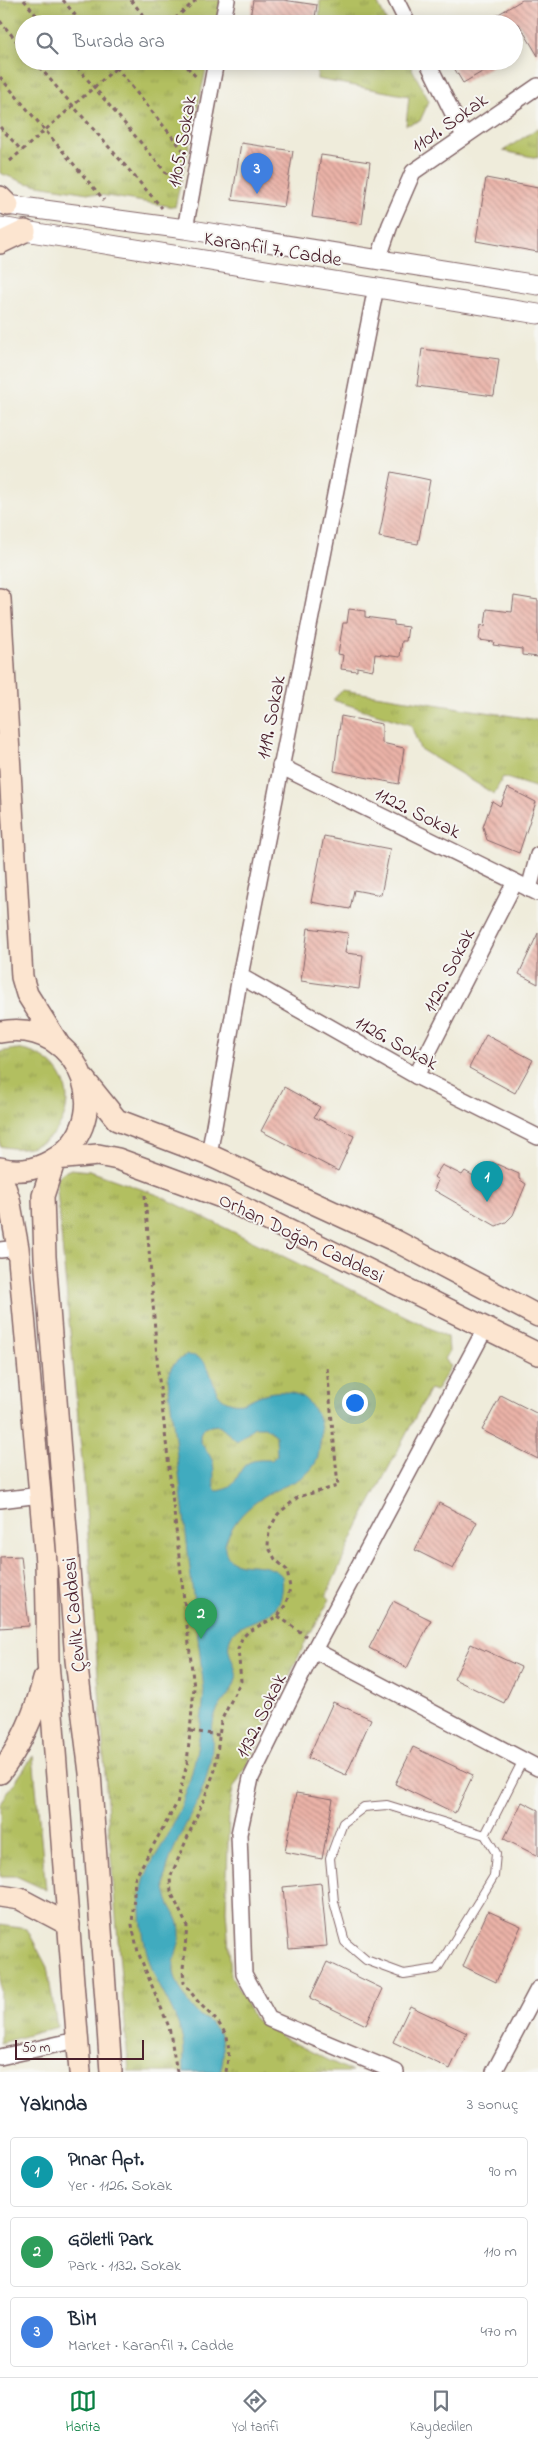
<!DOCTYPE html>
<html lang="tr">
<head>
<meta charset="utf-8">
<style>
	:root { --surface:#fff; --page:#f6f6f7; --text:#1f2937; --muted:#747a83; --line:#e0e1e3; --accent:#0b8043 }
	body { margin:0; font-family:"Indie Flower",sans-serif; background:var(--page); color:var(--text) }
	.scale { position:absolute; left:15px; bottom:12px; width:129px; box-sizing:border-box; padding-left:5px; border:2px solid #4a1f2b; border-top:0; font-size:14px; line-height:18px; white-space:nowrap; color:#4a1f2b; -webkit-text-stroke:4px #f6f6f2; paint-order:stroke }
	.you { position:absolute; left:354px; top:1402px; width:18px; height:18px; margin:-12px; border:4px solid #fff; border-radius:50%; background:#1a73e8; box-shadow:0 0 0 8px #1a73e833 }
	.badge { display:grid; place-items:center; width:32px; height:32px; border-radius:50%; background:var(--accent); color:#fff; font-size:16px; font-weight:700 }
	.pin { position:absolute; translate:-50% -41px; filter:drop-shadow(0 1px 2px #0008) }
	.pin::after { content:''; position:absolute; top:26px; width:18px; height:15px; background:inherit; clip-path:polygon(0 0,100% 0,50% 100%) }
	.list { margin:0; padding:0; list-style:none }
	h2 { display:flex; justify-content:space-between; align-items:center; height:65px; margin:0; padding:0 20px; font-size:21px }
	h2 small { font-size:16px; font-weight:400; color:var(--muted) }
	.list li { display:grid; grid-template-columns:32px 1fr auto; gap:15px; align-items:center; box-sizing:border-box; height:70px; margin:0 10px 10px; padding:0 10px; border:1px solid var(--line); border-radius:5px }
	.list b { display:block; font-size:19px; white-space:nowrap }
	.list p { margin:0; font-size:16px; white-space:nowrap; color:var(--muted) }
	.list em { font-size:16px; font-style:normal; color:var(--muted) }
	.icon { flex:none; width:28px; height:28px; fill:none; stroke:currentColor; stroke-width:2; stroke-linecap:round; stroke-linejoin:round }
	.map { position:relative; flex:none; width:538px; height:2072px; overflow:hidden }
	.search { position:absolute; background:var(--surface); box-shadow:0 2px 12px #0003; left:15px; right:15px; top:15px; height:55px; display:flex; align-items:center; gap:12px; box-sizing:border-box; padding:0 18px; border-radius:28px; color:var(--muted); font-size:19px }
	.sheet { height:305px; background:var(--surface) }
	nav { display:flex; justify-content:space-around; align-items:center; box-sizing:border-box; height:70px; border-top:1px solid var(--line); background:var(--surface); font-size:14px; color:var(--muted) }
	nav a { display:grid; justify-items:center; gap:2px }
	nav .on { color:var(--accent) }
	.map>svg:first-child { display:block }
</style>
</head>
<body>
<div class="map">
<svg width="538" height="2072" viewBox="0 0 538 2072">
	<defs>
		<pattern id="grass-tufts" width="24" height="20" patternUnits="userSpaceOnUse" patternTransform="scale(1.25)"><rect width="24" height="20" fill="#b2bf61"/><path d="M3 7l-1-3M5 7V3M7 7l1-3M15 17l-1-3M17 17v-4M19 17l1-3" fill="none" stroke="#939b50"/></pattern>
		<pattern id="building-back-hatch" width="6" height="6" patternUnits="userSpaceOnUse" patternTransform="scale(1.25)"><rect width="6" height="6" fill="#ebb3a8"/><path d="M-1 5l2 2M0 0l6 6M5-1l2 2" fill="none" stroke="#c09189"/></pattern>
	</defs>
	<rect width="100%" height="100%" fill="#f6f6f2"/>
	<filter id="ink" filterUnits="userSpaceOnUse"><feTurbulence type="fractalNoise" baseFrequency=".02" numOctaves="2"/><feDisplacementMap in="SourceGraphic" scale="10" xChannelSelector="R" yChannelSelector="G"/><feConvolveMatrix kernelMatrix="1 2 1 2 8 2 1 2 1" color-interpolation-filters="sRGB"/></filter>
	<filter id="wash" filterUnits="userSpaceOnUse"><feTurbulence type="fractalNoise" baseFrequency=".0096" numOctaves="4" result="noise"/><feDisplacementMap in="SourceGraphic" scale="20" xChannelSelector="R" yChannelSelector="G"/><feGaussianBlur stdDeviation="1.12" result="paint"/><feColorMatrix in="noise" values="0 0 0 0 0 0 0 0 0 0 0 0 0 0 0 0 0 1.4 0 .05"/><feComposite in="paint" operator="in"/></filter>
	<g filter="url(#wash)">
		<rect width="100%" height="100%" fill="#efecdb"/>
		<g fill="url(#grass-tufts)" stroke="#7e6f46">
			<path d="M0,0H221L216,24H24V61H208L175,207L26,183L0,173Z"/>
			<path d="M320,0H376L388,24H319Z"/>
			<path d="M318,61H408L429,101L420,121L406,125L409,96L317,79Z"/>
			<path d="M538,128V158L503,151Z"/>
			<path d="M342,690L538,720V788L503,777L494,794L420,749L411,725L333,700Z"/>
			<path d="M16,1049C96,1059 75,1165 0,1146V1052Z"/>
			<path d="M71,1169L90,1171L158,1195L448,1337L449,1352L445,1359L451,1366L436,1391L430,1389L357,1528L326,1596L330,1599L311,1633L310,1632L255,1750L233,1789L229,1810L226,1910L231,1975L255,2020L280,2036L352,2072H129L111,1857L85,1493L56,1179L62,1173Z"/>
			<path d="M33,1756L46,1890L16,1876H0V1804Z"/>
			<path d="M0,1925L27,1929L47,1967L57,2027L0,2043Z"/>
		</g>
		<path fill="#40abbf" stroke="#456575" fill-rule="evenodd" d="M188,1355C221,1357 203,1397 233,1403C245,1406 254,1396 265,1394C274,1391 285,1391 295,1394C306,1396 313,1408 318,1417C321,1425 322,1434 320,1443C319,1449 319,1456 316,1462C307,1480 286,1484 270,1493C254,1502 239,1514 230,1532C228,1536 224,1544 225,1549C229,1575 265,1556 282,1576C288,1629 240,1613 230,1639C224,1654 239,1666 236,1679C233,1693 220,1702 215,1715C211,1726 213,1736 212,1748C211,1759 208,1771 205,1782C196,1810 167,1853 165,1879C163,1906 180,1912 180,1932C181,1949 169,1962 176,1979C181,1992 189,2005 198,2014C204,2019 211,2023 216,2029C226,2041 224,2058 220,2072H184C183,2062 185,2051 183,2042C179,2019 166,1999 156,1979C145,1953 140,1927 141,1898C143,1869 159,1854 171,1829C193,1785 201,1738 204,1690L168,1379C171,1365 175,1360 188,1355ZM218,1425L237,1441L254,1427H265L276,1436L277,1455L272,1460C264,1460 255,1459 248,1463C235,1471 240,1489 217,1491L214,1488C213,1480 215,1471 213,1463C210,1449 192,1443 204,1427Z"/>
		<g id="blocks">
			<g fill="url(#building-back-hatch)">
				<path d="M253,0H283L317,5L314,24H249Z"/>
				<path d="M522,0H538V56L519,24H482Z"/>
				<path d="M450,61H501L463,83Z"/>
				<path d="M241,143L293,151L284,207L232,200Z"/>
				<path d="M321,155L370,162L362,224L312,217Z"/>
				<path d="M486,178L538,188V252L476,241Z"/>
				<path d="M422,349L499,359L494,396L417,386Z"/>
				<path d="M392,472L430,480L418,544L379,537Z"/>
				<path d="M514,596L538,600V657L522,655V649L493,645L494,642L479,640L481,625L485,626L487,609L512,612Z"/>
				<path d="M349,609L365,611V617L394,621V625L408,627L406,641H402L400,657L375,654L373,670L357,667V671L341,669L343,655L338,654L343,623H347Z"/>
				<path d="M341,716L382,724V743L404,748L399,784L334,771Z"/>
				<path d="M508,788L536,802L519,853L487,840L483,827L492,801L500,806Z"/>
				<path d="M324,836L390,849L381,895L354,890L350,909L311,902Z"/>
				<path d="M308,928L348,933L345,953L363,955L359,989L301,981Z"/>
				<path d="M538,933V984L519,974Z"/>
				<path d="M486,1035L533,1060L515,1093L469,1068Z"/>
				<path d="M284,1087L320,1107L314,1117L354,1136L338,1171L261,1131Z"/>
				<path d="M492,1162L519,1174V1179L526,1184L513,1215L506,1222L496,1226L434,1190L438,1180L434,1177L442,1165L462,1175L465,1171L482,1181Z"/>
				<path d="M501,1395L538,1414V1459L482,1430Z"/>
				<path d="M439,1503L477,1522L453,1569L415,1550Z"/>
				<path d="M21,1556L29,1626L0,1628V1557Z"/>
				<path d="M393,1601L431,1620L407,1668L369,1648Z"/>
				<path d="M471,1644L521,1667L504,1703L454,1679Z"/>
				<path d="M333,1702L371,1719L346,1775L308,1758Z"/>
				<path d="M413,1747L473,1775L455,1813L395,1784Z"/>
				<path d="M296,1793L333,1799L322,1859L285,1852Z"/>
				<path d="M522,1802L538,1810V1856L504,1839Z"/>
				<path d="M321,1883L327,1946L289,1949L283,1887Z"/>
				<path d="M488,1911L521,1926L496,1982L463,1966Z"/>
				<path d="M327,1962L383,1989L366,2025L310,1998Z"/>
				<path d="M410,2006L467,2033L450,2069L393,2042Z"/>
			</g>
		</g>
	</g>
	<g filter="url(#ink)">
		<use href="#blocks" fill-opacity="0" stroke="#846769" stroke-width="1"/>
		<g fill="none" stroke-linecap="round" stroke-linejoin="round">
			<g stroke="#846769" stroke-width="10">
				<g id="service">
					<path d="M387,1805L485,1835L496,1853L494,1876L437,1969L404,1974L366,1960L345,1942L334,1902L330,1858L343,1823L364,1807Z"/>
					<path d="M485,1835L523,1760"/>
				</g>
			</g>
			<g stroke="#846769" stroke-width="18">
				<g id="minor">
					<path d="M396,0L408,24"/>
					<path d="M222,24L227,0"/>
					<path d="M427,61L464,136"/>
					<path d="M185,229L216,61"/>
					<path d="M378,260L390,225L413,172L538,86"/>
					<path d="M280,766L538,893"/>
					<path d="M529,889L538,855"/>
					<path d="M240,976L416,1076L538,1137"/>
					<path d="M416,1076L515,882"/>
					<path d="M209,1155L240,976L376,287"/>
					<path d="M0,1250L18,1248"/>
					<path d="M0,1500L40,1495"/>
					<path d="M314,1650L538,1768"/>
					<path d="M0,2057L77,2040"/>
					<path d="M396,2072L269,2019L244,1974L239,1834L251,1778L314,1650L486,1327"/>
					<path d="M494,2072L538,1989"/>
				</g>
			</g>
			<g stroke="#846769" stroke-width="21">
				<g id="tertiary">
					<path d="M0,204L185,229L538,285"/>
					<path d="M0,227L538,314"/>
				</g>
			</g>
			<g stroke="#846769" stroke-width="24">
				<g id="secondary">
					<path d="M0,197L8,205"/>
					<path d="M0,243L25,231"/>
					<path d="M0,599L22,977L27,994L58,1043"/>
					<path d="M0,1032C83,1016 122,1129 45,1164C30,1171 15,1172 0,1168"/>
					<path d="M84,1079L117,1120L209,1155L396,1241L538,1316"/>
					<path d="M0,1179L4,1184L9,1199L18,1248L40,1495L46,1562L48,1662L80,2072"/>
					<path d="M0,1773C22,1744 35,1714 44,1679"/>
					<path d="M0,1896L20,1899L69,1925"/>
					<path d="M111,2072L90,1773L76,1660L45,1257L43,1196L55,1159L98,1155L118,1159L221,1197L538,1354"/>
				</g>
			</g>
			<g stroke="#846769" stroke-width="3" stroke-dasharray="4 4" stroke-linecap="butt">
				<path d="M24,0L43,24"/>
				<path d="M63,0L82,24"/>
				<path d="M131,0L150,24"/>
				<path d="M0,21L24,50"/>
				<path d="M169,24L196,0"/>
				<path d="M34,61L162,208"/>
				<path d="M72,61L178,187"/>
				<path d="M111,61L183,150"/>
				<path d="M182,61L197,78"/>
				<path d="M0,77L104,200"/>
				<path d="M0,127L22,151"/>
				<path d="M10,161L124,61"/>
				<path d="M145,1195L158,1371L194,1688L187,1764L177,1803L135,1878L132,1925L138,1952L169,2027L177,2072"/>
				<path d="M278,1616L306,1636"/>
				<path d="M191,1731L219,1735"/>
				<path d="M226,2072L229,2051L227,2036L218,2022L199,2003L184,1983L183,1969L187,1926L171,1892L170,1878L204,1799L215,1770L221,1721L241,1681L238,1649L242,1638L249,1631L278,1616L286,1604L290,1588L287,1570L275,1559L268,1546L269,1530L278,1514L298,1497L338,1486L327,1367"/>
			</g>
			<use href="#service" stroke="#fff" stroke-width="8"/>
			<use href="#minor" stroke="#fff" stroke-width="15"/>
			<use href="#tertiary" stroke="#fff" stroke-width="19"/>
			<use href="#secondary" stroke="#fce5d0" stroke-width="21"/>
		</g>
	</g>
	<g text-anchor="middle" stroke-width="4" stroke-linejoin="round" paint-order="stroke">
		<g font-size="20" fill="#4a1f2b" stroke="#f6f6f2">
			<text transform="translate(449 122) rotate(-35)" y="7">1101. Sokak</text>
			<text transform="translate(181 141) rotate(-80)" y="7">1105. Sokak</text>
			<text transform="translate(273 248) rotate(9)" y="7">Karanfil 7. Cadde</text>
			<text transform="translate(270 717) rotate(-79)" y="7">1119. Sokak</text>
			<text transform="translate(418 812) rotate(26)" y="7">1122. Sokak</text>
			<text transform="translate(448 970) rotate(-63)" y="7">1120. Sokak</text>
			<text transform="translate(397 1042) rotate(29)" y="7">1126. Sokak</text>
			<text transform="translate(302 1237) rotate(26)" y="7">Orhan Doğan Caddesi</text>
			<text transform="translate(73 1615) rotate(-95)" y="7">Çevlik Caddesi</text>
			<text transform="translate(260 1715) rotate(-64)" y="7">1132. Sokak</text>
		</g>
	</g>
</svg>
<div class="scale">50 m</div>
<div class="you"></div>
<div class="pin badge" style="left:487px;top:1202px;background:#0f9aa8">1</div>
<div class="pin badge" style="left:201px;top:1639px;background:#2e9e5b">2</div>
<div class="pin badge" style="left:257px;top:194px;background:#3f7fe0">3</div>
<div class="search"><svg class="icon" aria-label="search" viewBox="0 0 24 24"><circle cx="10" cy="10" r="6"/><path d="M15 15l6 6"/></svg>Burada ara</div>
</div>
<section class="sheet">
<h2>Yakında<small>3 sonuç</small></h2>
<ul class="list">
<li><span class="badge" style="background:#0f9aa8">1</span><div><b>Pınar Apt.</b><p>Yer · 1126. Sokak</p></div><em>90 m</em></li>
<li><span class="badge" style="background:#2e9e5b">2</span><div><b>Göletli Park</b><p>Park · 1132. Sokak</p></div><em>110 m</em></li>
<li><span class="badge" style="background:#3f7fe0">3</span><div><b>BİM</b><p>Market · Karanfil 7. Cadde</p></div><em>470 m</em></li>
</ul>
</section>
<nav>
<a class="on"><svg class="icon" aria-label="map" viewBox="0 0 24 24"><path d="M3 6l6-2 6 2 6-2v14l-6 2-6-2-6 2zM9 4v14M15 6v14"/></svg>Harita</a>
<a><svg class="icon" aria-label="directions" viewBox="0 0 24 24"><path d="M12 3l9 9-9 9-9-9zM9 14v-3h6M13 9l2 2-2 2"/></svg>Yol tarifi</a>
<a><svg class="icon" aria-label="saved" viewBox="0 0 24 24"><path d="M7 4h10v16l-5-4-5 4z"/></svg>Kaydedilen</a>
</nav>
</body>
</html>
